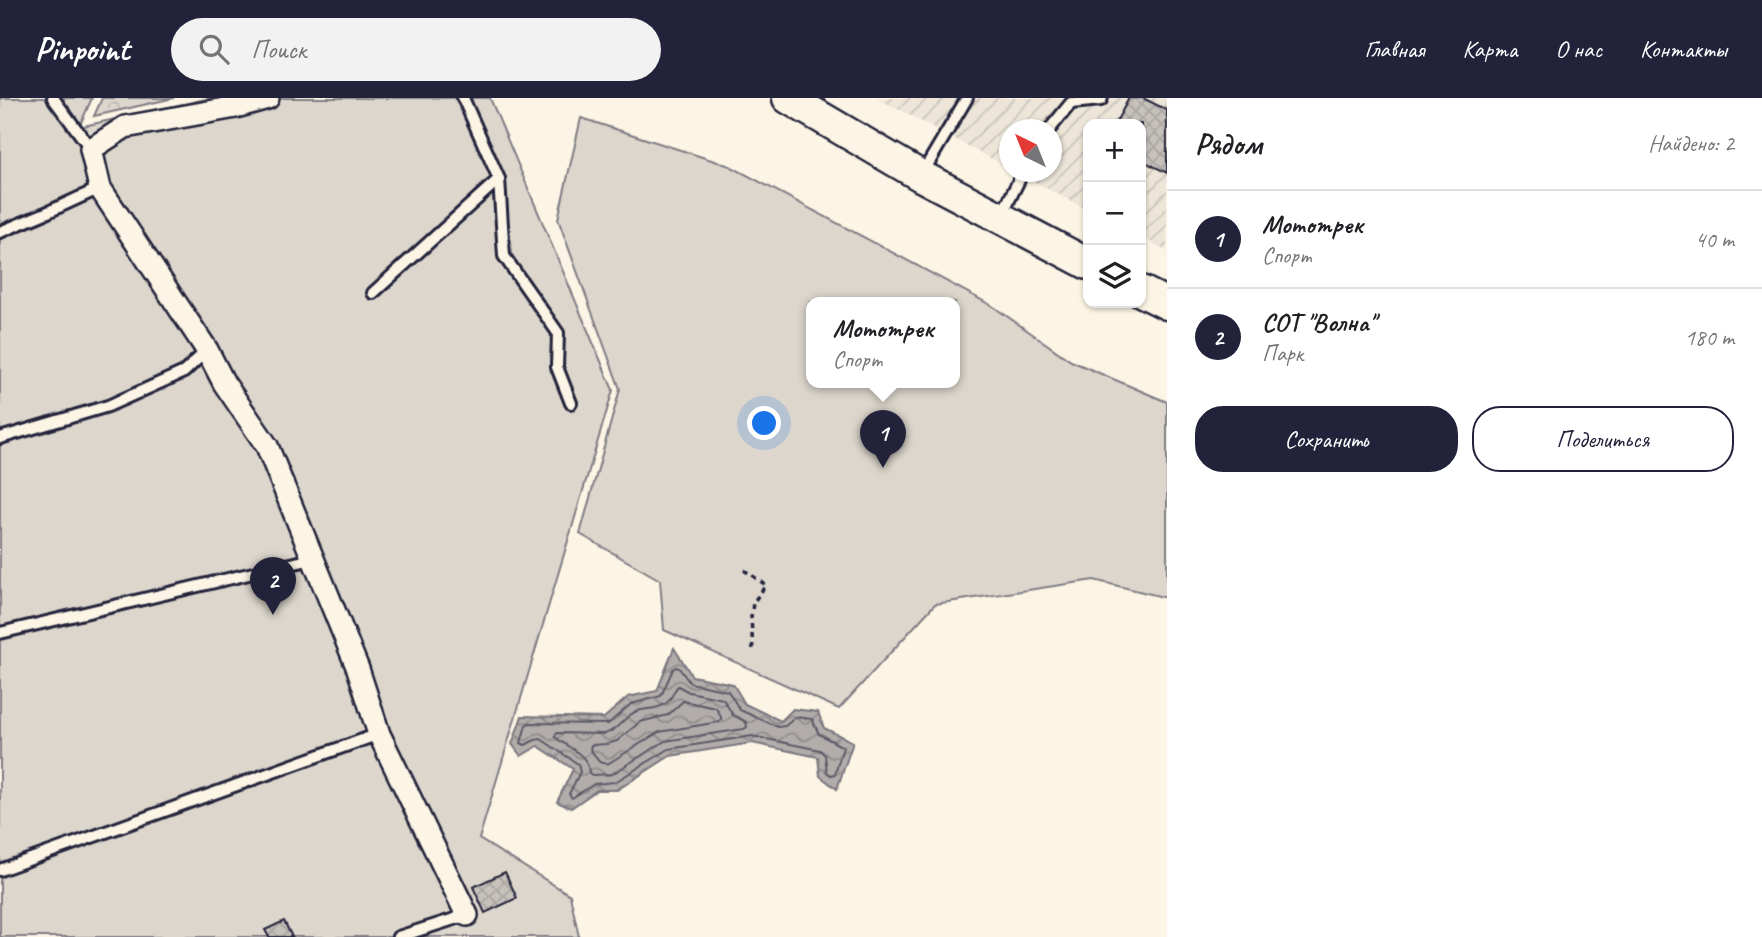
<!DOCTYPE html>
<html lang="ru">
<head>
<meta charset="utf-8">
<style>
	:root { --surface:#fff; --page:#f2f2f2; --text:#202124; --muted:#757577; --line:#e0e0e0; --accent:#22223b }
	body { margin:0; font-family:Caveat,sans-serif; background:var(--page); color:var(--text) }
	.controls { position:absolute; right:21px; top:21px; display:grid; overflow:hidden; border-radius:14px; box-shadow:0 2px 5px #0004 }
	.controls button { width:63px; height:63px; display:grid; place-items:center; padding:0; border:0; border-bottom:2px solid var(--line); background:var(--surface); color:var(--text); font:35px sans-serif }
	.compass { position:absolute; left:999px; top:21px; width:63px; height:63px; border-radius:50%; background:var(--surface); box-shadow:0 2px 5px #0004; rotate:317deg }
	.you { position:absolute; left:765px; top:326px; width:24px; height:24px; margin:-18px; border:5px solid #fff; border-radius:50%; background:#1a73e8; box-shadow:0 0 0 10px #1a73e833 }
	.badge { display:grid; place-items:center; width:46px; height:46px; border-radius:50%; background:var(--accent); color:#fff; font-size:23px; font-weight:700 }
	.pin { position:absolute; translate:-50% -58px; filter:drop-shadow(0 2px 4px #0008) }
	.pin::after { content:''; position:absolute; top:37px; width:24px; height:21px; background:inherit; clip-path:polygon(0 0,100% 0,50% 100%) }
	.popup { position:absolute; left:806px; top:199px; width:154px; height:91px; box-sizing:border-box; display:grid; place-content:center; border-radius:14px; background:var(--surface); filter:drop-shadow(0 2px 5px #0005); font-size:23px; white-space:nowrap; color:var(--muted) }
	.popup b { font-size:26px; color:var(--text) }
	.popup::after { content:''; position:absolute; left:50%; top:100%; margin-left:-14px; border:14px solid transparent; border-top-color:var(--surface) }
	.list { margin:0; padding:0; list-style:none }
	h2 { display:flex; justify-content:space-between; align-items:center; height:91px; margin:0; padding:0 28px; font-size:30px }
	h2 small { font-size:23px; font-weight:400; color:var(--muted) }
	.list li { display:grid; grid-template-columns:46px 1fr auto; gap:21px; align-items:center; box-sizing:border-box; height:98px; padding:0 28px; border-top:2px solid var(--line) }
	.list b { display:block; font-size:26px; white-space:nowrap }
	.list p { margin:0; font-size:23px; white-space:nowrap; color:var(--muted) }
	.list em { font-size:23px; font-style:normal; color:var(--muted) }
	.actions { display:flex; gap:14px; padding:21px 28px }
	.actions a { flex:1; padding:16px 0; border:2px solid var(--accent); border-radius:28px; text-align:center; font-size:24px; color:var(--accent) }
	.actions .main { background:var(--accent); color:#fff }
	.icon { flex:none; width:38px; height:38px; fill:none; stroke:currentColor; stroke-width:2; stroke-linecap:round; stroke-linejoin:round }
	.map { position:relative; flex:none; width:1167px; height:839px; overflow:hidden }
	header { display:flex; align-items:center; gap:42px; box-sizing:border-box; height:98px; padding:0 35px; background:var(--accent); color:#fff }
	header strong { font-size:33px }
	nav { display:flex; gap:38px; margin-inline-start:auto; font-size:24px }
	.search { width:490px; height:63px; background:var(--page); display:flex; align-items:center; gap:18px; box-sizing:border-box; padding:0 24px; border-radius:38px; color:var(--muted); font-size:26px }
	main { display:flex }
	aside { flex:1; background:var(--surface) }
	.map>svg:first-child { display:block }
</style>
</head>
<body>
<header>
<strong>Pinpoint</strong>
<div class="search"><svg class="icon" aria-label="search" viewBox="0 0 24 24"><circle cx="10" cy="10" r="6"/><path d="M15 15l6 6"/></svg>Поиск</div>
<nav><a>Главная</a><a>Карта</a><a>О нас</a><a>Контакты</a></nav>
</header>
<main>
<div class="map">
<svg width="1167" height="839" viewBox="0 0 1167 839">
	<defs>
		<pattern id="industrial-furrows" width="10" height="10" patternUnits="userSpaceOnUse" patternTransform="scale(1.75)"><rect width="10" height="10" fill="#ece5d8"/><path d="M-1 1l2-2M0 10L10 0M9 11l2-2" fill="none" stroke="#cac4ba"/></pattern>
		<pattern id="forest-crowns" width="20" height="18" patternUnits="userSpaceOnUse" patternTransform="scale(1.75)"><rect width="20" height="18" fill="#dcd6cc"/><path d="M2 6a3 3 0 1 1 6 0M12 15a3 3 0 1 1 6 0" fill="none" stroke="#bcb7b0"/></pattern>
		<pattern id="water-waves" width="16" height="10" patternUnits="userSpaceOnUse" patternTransform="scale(1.75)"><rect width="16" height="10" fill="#b2adab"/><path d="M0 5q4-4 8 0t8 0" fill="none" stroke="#908c8c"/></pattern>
		<pattern id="building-cross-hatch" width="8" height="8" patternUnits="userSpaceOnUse" patternTransform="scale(1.75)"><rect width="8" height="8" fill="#c6c1bb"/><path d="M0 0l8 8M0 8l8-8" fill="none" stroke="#aaa6a2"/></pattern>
	</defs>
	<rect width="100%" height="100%" fill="#fcf5e5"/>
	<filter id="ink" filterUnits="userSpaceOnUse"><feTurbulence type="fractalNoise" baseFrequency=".0143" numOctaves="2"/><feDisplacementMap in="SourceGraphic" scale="14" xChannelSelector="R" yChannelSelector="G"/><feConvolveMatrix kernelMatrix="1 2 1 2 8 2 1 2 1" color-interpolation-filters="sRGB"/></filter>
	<g filter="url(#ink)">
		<path fill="url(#industrial-furrows)" d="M877,0H1167V153L1141,139V26H1088V112L1016,74H1052V32H1010L1009,70Z"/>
		<g fill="#dcd6cc" stroke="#7f7c84" stroke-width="2" fill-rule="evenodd">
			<path d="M0,0H92L79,29L210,0H490L613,292L479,741L570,797L579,839H0Z"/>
			<path d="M581,20L730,68L991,207L1071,263L1167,304V500L1094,482L935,506L839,611L664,532L660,482L580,436L620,291L558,121ZM811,204H955V284H811Z"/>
		</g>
		<path fill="url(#forest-crowns)" stroke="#7f7c84" stroke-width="2" d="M102,0H174L94,18Z"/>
		<path fill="url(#water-waves)" stroke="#78757e" stroke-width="2" d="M674,550L692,578L733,586L745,606L781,623L793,611L818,614L824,630L853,644L837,691L820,678L818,659L752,645L670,658L617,692H597L571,710L557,704L573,671L538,648L521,658L512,646L522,618L604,620L628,599L657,593Z"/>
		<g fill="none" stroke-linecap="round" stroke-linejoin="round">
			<g stroke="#5c5a68" stroke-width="2">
				<path d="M676,569L679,570L690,585L728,593L740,612L778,629L785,628L796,619L812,621L819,636L843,649L835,676L831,677L827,674L825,657L820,652L752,638L669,651L615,684L594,686L572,700L569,696L580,674L578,666L541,641L535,642L525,647L521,645L526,627L529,625L608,626L631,606L661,598L673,571Z"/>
				<path d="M678,588L689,594L723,601L733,617L746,624L747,629L744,631L665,643L612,676L592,677L589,675C588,655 569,651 555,639L556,636L558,635L604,636C618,633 624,618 637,613C646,610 657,612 665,606C672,602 673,593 678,588Z"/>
				<path d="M683,603L716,610L721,619V622L719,624L659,634L609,665C596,667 598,660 590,651L591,647L607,646L617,643L640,624L668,617Z"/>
			</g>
		</g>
		<g fill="url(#building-cross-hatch)" stroke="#22223b" stroke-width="2">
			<path d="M1129,0H1143L1167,12V75L1141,62V26H1115Z"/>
			<path d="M505,774L517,800L485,815L473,789Z"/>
			<path d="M284,823L292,839H269L265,832Z"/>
		</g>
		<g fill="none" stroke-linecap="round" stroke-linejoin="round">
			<g stroke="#22223b" stroke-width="16">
				<g id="service">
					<path d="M53,0L91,51"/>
					<path d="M463,0L499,81L504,158L558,235L557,269L571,305"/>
					<path d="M1049,32L1071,5L1101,2L1102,0"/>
					<path d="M922,76L967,0"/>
					<path d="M1001,118L1023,74"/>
					<path d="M0,134L48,114L100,90"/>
					<path d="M373,195L499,81"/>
					<path d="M0,340L108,308L184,274L207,252"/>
					<path d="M0,535L312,461"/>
					<path d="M0,772L379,636"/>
					<path d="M398,839L467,817"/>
				</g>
			</g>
			<g stroke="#22223b" stroke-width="26">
				<path id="minor" d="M268,0L236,9L125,29L91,51L100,90L207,252L224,285L267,348L358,571L379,636L467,817"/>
			</g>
			<g stroke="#22223b" stroke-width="35">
				<g id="secondary">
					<path d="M788,0L921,78L1088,166"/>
					<path d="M1141,193L1167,206"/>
				</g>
			</g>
			<path stroke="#22223b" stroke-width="3.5" stroke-dasharray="5 5" stroke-linecap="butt" d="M744,472L766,487L753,505L751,519L753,553"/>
			<use href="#service" stroke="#fcf5e5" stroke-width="10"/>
			<use href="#minor" stroke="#fcf5e5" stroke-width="21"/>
			<use href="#secondary" stroke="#fcf5e5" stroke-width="30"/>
		</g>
	</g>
</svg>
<div class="controls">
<button>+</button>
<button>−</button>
<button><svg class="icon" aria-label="layers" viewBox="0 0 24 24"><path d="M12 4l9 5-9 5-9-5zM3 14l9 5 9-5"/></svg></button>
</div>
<svg class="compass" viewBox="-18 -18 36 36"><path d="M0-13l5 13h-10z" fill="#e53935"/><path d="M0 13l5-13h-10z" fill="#757577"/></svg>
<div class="you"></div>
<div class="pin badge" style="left:883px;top:370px">1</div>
<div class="popup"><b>Мототрек</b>Спорт</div>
<div class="pin badge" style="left:273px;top:517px">2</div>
</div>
<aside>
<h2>Рядом<small>Найдено: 2</small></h2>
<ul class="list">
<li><span class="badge">1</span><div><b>Мототрек</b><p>Спорт</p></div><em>40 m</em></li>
<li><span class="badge">2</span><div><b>СОТ &quot;Волна&quot;</b><p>Парк</p></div><em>180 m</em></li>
</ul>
<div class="actions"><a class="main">Сохранить</a><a>Поделиться</a></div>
</aside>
</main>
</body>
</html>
